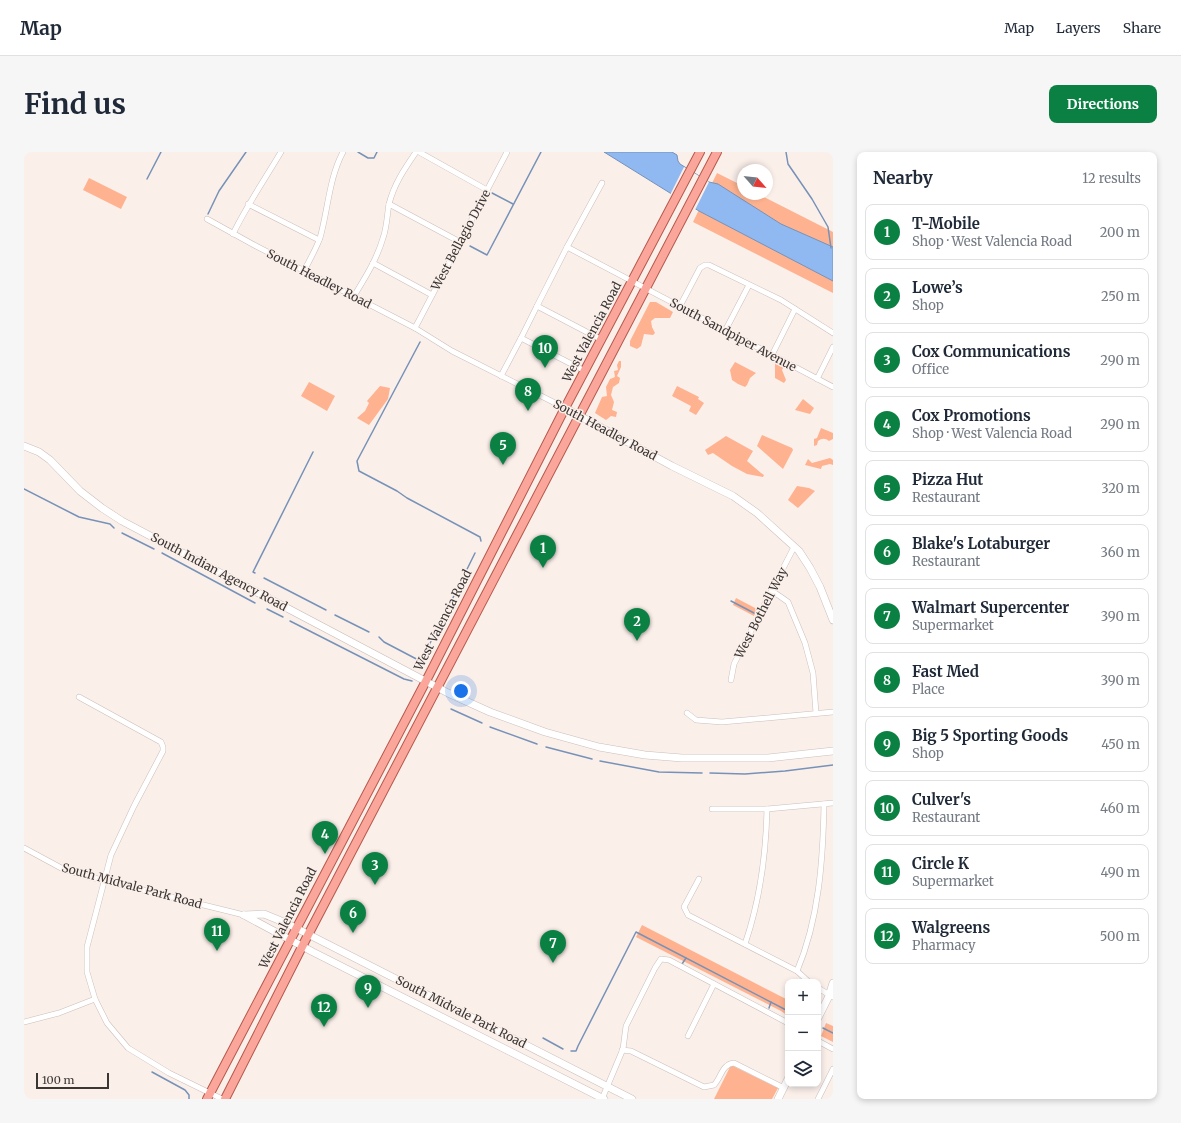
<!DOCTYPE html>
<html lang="en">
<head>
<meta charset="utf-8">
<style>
	:root { --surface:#fff; --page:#f6f6f7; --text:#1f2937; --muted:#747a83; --line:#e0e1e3; --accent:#0b8043 }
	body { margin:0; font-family:Merriweather,serif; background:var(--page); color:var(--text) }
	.controls { position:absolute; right:12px; bottom:12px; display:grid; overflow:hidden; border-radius:8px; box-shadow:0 2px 6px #0003 }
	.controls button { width:36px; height:36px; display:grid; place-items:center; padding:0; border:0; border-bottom:1px solid var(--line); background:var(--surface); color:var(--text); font:20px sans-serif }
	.compass { position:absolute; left:713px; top:12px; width:36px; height:36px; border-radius:50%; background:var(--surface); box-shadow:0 2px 6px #0003; rotate:117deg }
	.scale { position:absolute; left:12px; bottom:10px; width:73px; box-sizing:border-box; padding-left:4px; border:2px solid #3a3634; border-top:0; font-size:11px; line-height:14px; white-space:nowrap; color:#3a3634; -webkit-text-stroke:3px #fbefea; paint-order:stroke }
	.you { position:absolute; left:437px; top:539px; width:14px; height:14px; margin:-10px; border:3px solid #fff; border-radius:50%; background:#1a73e8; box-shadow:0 0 0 6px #1a73e833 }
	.badge { display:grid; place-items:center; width:26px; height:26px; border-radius:50%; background:var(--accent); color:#fff; font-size:13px; font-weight:700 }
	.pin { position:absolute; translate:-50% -33px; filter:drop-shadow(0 1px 2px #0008) }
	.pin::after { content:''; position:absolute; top:21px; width:14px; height:12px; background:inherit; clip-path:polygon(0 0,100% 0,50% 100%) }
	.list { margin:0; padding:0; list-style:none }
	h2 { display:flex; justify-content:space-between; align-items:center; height:52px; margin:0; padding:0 16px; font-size:17px }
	h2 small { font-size:13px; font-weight:400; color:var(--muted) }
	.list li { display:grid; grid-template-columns:26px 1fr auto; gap:12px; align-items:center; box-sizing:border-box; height:56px; margin:0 8px 8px; padding:0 8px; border:1px solid var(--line); border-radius:8px }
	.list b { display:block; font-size:15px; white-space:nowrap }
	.list p { margin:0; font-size:13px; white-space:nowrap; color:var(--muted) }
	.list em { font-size:13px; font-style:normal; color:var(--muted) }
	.icon { flex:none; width:22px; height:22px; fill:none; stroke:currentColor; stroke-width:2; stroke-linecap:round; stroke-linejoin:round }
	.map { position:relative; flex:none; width:809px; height:947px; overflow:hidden; border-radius:8px }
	header { display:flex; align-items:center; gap:24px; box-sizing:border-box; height:56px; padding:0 20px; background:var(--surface); border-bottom:1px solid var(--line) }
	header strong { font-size:19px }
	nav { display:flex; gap:22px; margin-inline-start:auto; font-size:14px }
	.intro { display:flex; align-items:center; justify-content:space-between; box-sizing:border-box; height:96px; padding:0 24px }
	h1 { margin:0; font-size:28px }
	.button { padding:10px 18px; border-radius:8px; background:var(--accent); color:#fff; font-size:14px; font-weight:700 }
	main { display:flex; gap:24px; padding:0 24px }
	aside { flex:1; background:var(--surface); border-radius:8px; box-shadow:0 2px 6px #0003 }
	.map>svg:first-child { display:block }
</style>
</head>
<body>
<header>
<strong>Map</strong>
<nav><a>Map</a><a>Layers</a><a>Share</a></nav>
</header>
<div class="intro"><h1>Find us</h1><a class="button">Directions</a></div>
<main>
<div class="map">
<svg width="809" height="947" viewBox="0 0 809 947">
	<rect width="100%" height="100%" fill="#fbefea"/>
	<g fill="#feb28f">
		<path d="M693,21L719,34V42H734L809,80V141L669,70Z"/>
		<path d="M65,26L103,45L97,57L59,38Z"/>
		<path d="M626,150H632L649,160L646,166H631L627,169L628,175L631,181L629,183L620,182L617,194L613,197L606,194V189Z"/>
		<path d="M595,209H597V215L593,224L596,226L595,231L589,235L587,243L590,250L588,258L593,260L592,265L587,264L582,268L571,261L578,245L583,244L582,235L586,227L591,225L590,219L594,218L593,213Z"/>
		<path d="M711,210L732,221L726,226L723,233L721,235L714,232L708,228L706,218Z"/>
		<path d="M751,210L760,214L758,218L762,228L760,231L751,226Z"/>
		<path d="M285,230L311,244L303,259L277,244Z"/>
		<path d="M356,234L366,236L364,247L345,273L333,266L341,259L345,251L343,249Z"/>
		<path d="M653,234L675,245L674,247L680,251L672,263L665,259L667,254L648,244Z"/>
		<path d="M779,247L790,256L786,262L771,258Z"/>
		<path d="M797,276L809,281V287L805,289C801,286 798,286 794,289L793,293L790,294V287L793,286Z"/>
		<path d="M738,283L768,296L769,298L759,317L733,294Z"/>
		<path d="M702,284L729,299L723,309L737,321L740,323L739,325L723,322L708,314L689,301L684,303L681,298Z"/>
		<path d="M806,306L809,308V313L806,312L798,314L797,317L781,313L784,307L788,311Z"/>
		<path d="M773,334L785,336L791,339L774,356L764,348Z"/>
		<path d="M712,446L733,457L730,464L709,453Z"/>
		<path d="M618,773L764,848V864L757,859L612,785Z"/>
		<path d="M802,871L809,874V890L797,884Z"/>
		<path d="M707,913L754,936L748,947H690Z"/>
	</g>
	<path fill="#90b9f1" stroke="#7692b8" d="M580,0H648L653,3L654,9L656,12L685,30L694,32L757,72L809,95V129L675,59Z"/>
	<path fill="#fbefea" d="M660,15L685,30L671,58L646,43Z"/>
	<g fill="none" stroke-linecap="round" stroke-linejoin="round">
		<g stroke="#7692b8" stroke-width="1.5">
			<path d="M334,0L344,6H350L353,0"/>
			<path d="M762,0L764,12L788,47L804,75L807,96"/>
			<path d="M123,27L137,0"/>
			<path d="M468,41L489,52"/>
			<path d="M184,62L195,39L222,0"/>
			<path d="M446,94L463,103L517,0"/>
			<path d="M396,190L333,309L335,319L373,339L383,346L456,385L457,389"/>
			<path d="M0,337L55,365L86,372L90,376"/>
			<path d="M98,381L130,397"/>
			<path d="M138,401L231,451"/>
			<path d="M231,421L229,420L289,300"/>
			<path d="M240,426L302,458"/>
			<path d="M707,449L730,461"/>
			<path d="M243,457L259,465"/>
			<path d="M423,458L451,401"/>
			<path d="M311,463L345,480"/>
			<path d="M266,469L380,527L388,529"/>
			<path d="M355,485L360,490L400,511"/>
			<path d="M397,508L419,467"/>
			<path d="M427,557L458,571"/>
			<path d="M466,575L513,592"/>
			<path d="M522,595L568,607"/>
			<path d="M576,609L635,620L678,621"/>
			<path d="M686,621L721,622L761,619L809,613"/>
			<path d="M658,812L662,806"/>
			<path d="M745,856L747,850"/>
			<path d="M799,876L809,881"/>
			<path d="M519,886L539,897"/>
			<path d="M547,899H552L554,894L612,780L764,859"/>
			<path d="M128,920L161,938L165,943V947"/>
		</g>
		<g stroke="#cabfba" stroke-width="6">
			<g id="street">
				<path d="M395,0L463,38"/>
				<path d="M224,52L295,88"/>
				<path d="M365,52L436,90"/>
				<path d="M183,67L232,94L391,176L428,199L541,256"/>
				<path d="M209,82C223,53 241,27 257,0"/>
				<path d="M543,95L578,31"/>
				<path d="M349,111L408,143"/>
				<path d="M280,119C285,109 292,97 296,86C304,58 305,26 319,0"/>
				<path d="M330,144C341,126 353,107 359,86C363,75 363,63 365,52C370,32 381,16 392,0"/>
				<path d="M513,154L543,95L809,235"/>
				<path d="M656,154L676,116L681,113H685L757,148L809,181"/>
				<path d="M391,176L483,0"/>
				<path d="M701,179L725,133"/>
				<path d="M497,186L513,154L578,188"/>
				<path d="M748,203L771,157"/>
				<path d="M477,224L497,186L561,219"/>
				<path d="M793,227L809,195"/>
				<path d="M748,439L757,445L764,450L781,491L789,521L792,561"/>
				<path d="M707,528L710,512L770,395"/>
				<path d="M55,545L137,590L139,595V599L110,654L87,703L63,795V820L71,847L83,871L104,896L145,921L198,947"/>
				<path d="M663,561L672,568L698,570L809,560"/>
				<path d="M688,657H743L809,651"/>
				<path d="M0,696L39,717L66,725L220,763"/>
				<path d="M675,727L660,755L664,763L773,819L785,830"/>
				<path d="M721,792C736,748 742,704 743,657"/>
				<path d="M773,819C795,767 799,708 800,652"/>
				<path d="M794,836L809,845"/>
				<path d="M0,870L35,861L71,847"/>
				<path d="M664,884L690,832"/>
				<path d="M794,889L809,897"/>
				<path d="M598,898L607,899L680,935L690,933C697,926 698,912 710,911L760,936"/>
				<path d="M578,947L599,897L602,874L631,816L637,807L645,808L764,871"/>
				<path d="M794,947L809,917"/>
			</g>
		</g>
		<g stroke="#cabfba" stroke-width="8">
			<g id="secondary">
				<path d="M541,256L648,314L709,344L733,361L775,399L786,416L796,435L809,468"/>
				<path d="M0,294L15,300L26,308L56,339L78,356L98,369L424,541L466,560L521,580L575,595L621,603L658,606H744L809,599"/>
				<path d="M220,763L240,762L262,771L608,947"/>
				<path d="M220,763L289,800L580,947"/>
				<path d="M794,866L805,844L809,831"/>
				<path d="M754,947L764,927"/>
			</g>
		</g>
		<g stroke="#b6584c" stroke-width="10">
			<g id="primary">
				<path d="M183,947L402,529L541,256L676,0"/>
				<path d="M201,947L284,783L693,0"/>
			</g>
		</g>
		<use href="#street" stroke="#fff" stroke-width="5"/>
		<use href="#secondary" stroke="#fff" stroke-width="7"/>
		<use href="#primary" stroke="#fba69b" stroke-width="8"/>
	</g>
	<g text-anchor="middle" stroke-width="3" stroke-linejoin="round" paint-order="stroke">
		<g font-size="12" fill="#3a3634" stroke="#fbefea">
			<text transform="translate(437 88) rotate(-62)" y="4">West Bellagio Drive</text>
			<text transform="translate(295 127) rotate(27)" y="4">South Headley Road</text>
			<text transform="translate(568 180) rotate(-62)" y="4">West Valencia Road</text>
			<text transform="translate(709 183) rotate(28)" y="4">South Sandpiper Avenue</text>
			<text transform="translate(581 278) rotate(28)" y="4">South Headley Road</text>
			<text transform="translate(195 420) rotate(28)" y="4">South Indian Agency Road</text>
			<text transform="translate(737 461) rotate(-63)" y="4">West Bothell Way</text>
			<text transform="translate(419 468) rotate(-63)" y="4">West Valencia Road</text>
			<text transform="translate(108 734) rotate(15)" y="4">South Midvale Park Road</text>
			<text transform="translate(264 766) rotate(-63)" y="4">West Valencia Road</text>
			<text transform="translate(437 860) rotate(27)" y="4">South Midvale Park Road</text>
		</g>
	</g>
</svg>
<div class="controls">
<button>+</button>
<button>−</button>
<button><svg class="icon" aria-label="layers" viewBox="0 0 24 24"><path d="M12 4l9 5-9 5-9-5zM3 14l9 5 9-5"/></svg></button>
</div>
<svg class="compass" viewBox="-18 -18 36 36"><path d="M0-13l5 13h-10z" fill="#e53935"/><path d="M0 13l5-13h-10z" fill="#747a83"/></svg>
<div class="scale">100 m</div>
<div class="you"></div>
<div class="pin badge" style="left:519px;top:416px">1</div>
<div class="pin badge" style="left:613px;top:489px">2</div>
<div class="pin badge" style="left:351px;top:733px">3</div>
<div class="pin badge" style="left:301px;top:702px">4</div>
<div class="pin badge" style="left:479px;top:313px">5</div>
<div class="pin badge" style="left:329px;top:781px">6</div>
<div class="pin badge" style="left:529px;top:811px">7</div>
<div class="pin badge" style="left:504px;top:259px">8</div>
<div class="pin badge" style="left:344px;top:856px">9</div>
<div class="pin badge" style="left:521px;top:216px">10</div>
<div class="pin badge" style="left:193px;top:799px">11</div>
<div class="pin badge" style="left:300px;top:875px">12</div>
</div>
<aside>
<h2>Nearby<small>12 results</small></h2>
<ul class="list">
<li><span class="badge">1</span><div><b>T-Mobile</b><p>Shop · West Valencia Road</p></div><em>200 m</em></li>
<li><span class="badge">2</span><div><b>Lowe’s</b><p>Shop</p></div><em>250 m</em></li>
<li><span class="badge">3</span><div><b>Cox Communications</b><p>Office</p></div><em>290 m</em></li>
<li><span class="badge">4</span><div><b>Cox Promotions</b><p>Shop · West Valencia Road</p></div><em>290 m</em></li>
<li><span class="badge">5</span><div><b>Pizza Hut</b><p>Restaurant</p></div><em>320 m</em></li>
<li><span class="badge">6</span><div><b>Blake's Lotaburger</b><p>Restaurant</p></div><em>360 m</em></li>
<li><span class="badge">7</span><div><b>Walmart Supercenter</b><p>Supermarket</p></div><em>390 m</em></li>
<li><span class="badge">8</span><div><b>Fast Med</b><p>Place</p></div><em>390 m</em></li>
<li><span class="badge">9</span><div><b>Big 5 Sporting Goods</b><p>Shop</p></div><em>450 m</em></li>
<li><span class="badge">10</span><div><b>Culver's</b><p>Restaurant</p></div><em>460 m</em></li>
<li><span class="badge">11</span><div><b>Circle K</b><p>Supermarket</p></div><em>490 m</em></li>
<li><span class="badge">12</span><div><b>Walgreens</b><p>Pharmacy</p></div><em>500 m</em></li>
</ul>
</aside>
</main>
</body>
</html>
